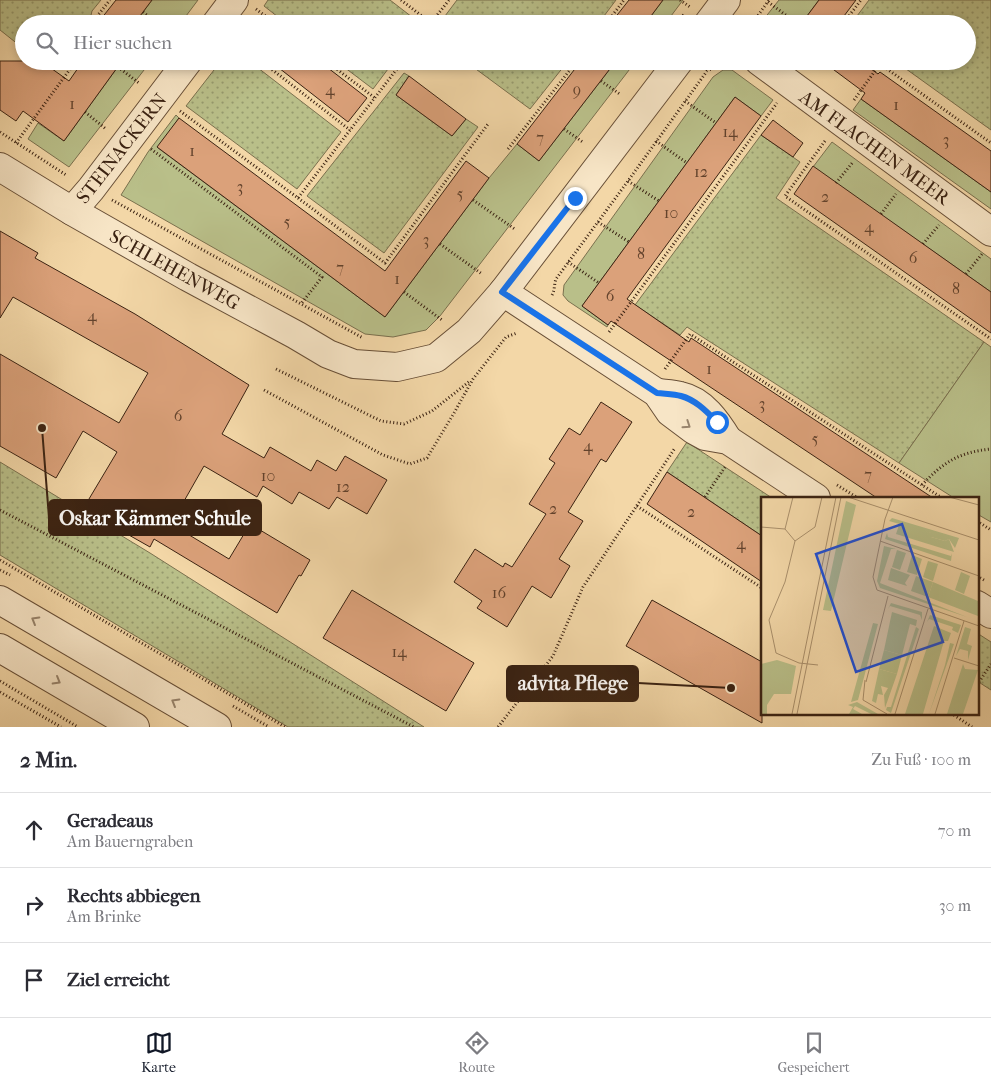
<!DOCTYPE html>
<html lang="de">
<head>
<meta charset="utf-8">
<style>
	:root { --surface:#fff; --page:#f2f2f3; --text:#2b2b33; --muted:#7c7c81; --line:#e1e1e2; --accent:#111827 }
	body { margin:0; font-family:"IM FELL French Canon",serif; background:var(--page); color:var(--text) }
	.stop { position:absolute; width:15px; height:15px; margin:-11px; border:4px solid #1a73e8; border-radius:50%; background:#fff }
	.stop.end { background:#1a73e8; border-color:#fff; box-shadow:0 1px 5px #0008 }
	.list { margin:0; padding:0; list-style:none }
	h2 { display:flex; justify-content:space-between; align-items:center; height:65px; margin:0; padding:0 20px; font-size:21px }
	h2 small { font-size:16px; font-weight:400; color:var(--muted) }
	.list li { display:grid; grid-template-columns:32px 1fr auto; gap:15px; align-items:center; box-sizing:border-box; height:75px; padding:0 20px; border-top:1px solid var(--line) }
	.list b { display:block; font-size:19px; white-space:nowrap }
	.list p { margin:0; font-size:16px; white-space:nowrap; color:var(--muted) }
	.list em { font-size:16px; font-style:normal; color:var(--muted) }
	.icon { flex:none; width:28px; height:28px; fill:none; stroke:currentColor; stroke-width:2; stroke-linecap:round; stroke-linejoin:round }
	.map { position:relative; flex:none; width:991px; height:727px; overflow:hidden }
	.search { position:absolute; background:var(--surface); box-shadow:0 2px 8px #0003; left:15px; right:15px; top:15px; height:55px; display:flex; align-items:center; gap:12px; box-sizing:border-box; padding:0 18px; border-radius:28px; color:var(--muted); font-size:19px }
	.sheet { height:290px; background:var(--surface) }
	nav { display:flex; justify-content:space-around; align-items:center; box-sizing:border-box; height:70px; border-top:1px solid var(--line); background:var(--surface); font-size:14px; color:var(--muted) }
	nav a { display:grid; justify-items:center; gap:2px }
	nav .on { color:var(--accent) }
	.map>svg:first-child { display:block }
</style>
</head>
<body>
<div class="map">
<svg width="991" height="727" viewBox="0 0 991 727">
	<defs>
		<pattern id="grass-dots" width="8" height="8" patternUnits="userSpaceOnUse" patternTransform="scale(1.25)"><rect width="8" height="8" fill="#b9bf89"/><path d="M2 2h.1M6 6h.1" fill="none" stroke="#979b6f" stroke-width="1.8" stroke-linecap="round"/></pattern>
	</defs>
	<rect width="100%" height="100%" fill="#f3d7a7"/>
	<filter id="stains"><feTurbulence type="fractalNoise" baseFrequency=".004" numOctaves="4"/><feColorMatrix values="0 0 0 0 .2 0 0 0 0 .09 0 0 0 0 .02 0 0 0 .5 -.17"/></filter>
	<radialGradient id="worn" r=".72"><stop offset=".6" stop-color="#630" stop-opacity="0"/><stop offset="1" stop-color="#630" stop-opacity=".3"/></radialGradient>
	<g fill="url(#grass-dots)" stroke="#7a704e">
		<path d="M0,0H101L92,11L89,24H24V49L0,30Z"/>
		<path d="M268,0H390L421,24H287L264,6Z"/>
		<path d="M457,0H616L598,24H439Z"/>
		<path d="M869,0H991V130L895,61H967V24H851Z"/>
		<path d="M221,61H249L341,132L297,189L186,106Z"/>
		<path d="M336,61H394L373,89Z"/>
		<path d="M465,61H568L530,109Z"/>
		<path d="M404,73L409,76L396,95L452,136L466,119L478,127L384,253L307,196Z"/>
		<path d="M761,135L800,162L776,198L984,342L899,463L687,327L680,335L635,305Z"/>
		<path d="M687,442L772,498H762V536L667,472Z"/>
		<path d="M0,462L150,553L424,727H288L0,555Z"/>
		<path d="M977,633L991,642V690L977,681Z"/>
	</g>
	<g fill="#b9bf89" stroke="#7a704e">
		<path d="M152,0H198L180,24H134Z"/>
		<path d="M663,0H683L665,24H645Z"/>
		<path d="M779,0H819L801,24H760Z"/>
		<path d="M122,61H151L69,167L28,139L38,123L64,141Z"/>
		<path d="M616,61H636L440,316L426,330L393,337L365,334L121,195L148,152L176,115L179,118L158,148L385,317L489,178L517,144L539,161Z"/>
		<path d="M723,70H732L773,100L761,116L735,97L582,306L608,325L607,327L568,301L563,295L564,285L713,77Z"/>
		<path d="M861,99L991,192V209L853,110Z"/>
		<path d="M832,142L991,259V292L813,167Z"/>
		<path d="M984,342L991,347V522L977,514V498H954L899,463Z"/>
	</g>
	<g fill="#dba17a" stroke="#3a2212">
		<path d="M116,0H152L134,24H97Z"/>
		<path d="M629,0H663L645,24H610Z"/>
		<path d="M819,0H856L838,24H801Z"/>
		<path d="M0,61H41L69,81L83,61H122L64,141L23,111L16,121L0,110Z"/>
		<path d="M270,61H319L367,98L348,122Z"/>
		<path d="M581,61H616L539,161L517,144Z"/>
		<path d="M822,61H860L878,74L880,72L991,151V192L861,99L865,93Z"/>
		<path d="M409,76L466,119L452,136L396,95Z"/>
		<path d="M735,97L761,116L627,299L689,342L691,338L933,498H877L611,321L608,325L582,306Z"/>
		<path d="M179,118L385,271L466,161L489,178L385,317L157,147Z"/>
		<path d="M773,120L803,143L793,157L761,135Z"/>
		<path d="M813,166L991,292V333L794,194Z"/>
		<path d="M0,231L38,253L35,258L135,314L249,385L222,434L264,458L270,447L311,471L317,460L336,471L345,456L387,480L367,514L337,497L329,509L299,492L292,504L263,486L257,497L204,466L171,524L229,559L250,524L310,560L301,576L299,575L277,613L154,539L150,547L83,509L117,452L83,431L56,478L0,446V354L119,423L148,373L13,297L0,318Z"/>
		<path d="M601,402L632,422L606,462L601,459L568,512L583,521L559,559L570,566L551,598L532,586L507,627L477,608L482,601L454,582L475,549L503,567L505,563L512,567L546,514L529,504L555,463L549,459L569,428L580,435Z"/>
		<path d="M667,472L762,536V582L647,504Z"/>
		<path d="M352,590L474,663L446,711L323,638Z"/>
		<path d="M652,600L762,662V723L626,646Z"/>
	</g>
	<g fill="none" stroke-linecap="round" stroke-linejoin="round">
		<g stroke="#684f37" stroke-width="30">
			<g id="minor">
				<path d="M216,24L234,0"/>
				<path d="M708,24L726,0"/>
				<path d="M759,61L991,232"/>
				<path d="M0,167L72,211L188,277L296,335L328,354L354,364L397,367L436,358L469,331L503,292L679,61"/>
				<path d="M72,211L91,189L188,61"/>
				<path d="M503,292L657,393L670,412L694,430L705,436L728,440L816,498"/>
				<path d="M657,393C665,394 673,394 680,396C703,401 717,422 728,440"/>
				<path d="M0,600L217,727"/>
				<path d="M977,605L991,614"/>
				<path d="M0,648L135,727"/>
			</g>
		</g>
		<g stroke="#3a2212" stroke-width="3" stroke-dasharray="1 2.5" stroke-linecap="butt">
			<path d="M401,0L431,23"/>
			<path d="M680,0L690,7"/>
			<path d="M768,2L798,24"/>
			<path d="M256,9L276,24"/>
			<path d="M143,12L158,24"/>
			<path d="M431,23L449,0"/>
			<path d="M96,24L98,15L110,0"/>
			<path d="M606,24L624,0"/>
			<path d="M677,24L684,14"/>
			<path d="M752,24L769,0"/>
			<path d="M843,24L861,0"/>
			<path d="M261,61L350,130"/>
			<path d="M326,61L375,98"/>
			<path d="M118,67L139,83"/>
			<path d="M601,81L621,95"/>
			<path d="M854,100L880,64L991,143"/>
			<path d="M685,101L716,123"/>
			<path d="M180,111L298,198L403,61"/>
			<path d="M85,112L106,129"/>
			<path d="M564,129L584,143"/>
			<path d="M0,132L66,175"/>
			<path d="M656,141L687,163"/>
			<path d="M825,141L785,196L991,339"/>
			<path d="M16,143L76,61"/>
			<path d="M151,149L322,277L301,304"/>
			<path d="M508,149L577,61"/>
			<path d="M628,181L659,201"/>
			<path d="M836,183L853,162"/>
			<path d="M298,198L385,263L488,124"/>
			<path d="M112,200L363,338"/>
			<path d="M473,200L516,230"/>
			<path d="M881,214L896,194"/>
			<path d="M598,222L629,242"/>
			<path d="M440,244L482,274"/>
			<path d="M923,244L939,225"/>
			<path d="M568,262L599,283"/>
			<path d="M966,274L982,254"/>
			<path d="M404,292L442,320"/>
			<path d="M552,295C555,290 554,284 556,279L628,181L707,71L720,64L735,65"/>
			<path d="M609,332L777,103"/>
			<path d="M276,369L381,421L404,424L432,411L470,381"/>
			<path d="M665,369L690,334L942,498"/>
			<path d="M264,390L383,455L410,464L427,458L454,413L473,379L506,337L517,333"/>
			<path d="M837,485L858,498"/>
			<path d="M922,485C943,462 960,452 991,449"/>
			<path d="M705,497L725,467"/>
			<path d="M637,506L762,588"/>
			<path d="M0,510L414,727"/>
			<path d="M977,521L991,530"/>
			<path d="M0,560L285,727"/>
			<path d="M0,570L10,575"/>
			<path d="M977,576L984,580"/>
			<path d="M0,681L78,727"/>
			<path d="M979,682L991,664"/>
			<path d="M0,692L61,727"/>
			<path d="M233,706L269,727"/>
			<path d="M951,713L972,727"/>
			<path d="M498,727L553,656L583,587L675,448"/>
		</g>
		<use href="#minor" stroke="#f7e5c6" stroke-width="28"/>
	</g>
	<defs><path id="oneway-chevron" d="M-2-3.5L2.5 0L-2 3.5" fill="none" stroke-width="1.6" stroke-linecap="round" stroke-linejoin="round" transform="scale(1.25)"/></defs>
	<g stroke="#98846c">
		<use href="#oneway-chevron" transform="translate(687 425) rotate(34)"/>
		<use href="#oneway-chevron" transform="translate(35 620) rotate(-150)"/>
		<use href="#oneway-chevron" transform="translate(57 681) rotate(30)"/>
		<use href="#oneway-chevron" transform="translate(175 702) rotate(-150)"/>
	</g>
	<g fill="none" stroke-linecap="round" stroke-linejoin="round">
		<path stroke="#1a73e8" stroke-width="6" d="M575,198L502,292L657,393C665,394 674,394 681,396C696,400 707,412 717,422"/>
	</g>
	<g text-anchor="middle" stroke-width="5" stroke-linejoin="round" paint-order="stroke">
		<g font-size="16" fill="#62422c">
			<text x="330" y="95">4</text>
			<text x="577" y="95">9</text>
			<text x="72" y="109">1</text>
			<text x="896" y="110">1</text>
			<text x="730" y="137">14</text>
			<text x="540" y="143">7</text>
			<text x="946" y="145">3</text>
			<text x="192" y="156">1</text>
			<text x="701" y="177">12</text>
			<text x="240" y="192">3</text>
			<text x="460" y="199">5</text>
			<text x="825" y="202">2</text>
			<text x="671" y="218">10</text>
			<text x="287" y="227">5</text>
			<text x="869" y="232">4</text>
			<text x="426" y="245">3</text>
			<text x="641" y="259">8</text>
			<text x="913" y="263">6</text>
			<text x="340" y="273">7</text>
			<text x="397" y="284">1</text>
			<text x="956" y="294">8</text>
			<text x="610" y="301">6</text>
			<text x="92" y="321">4</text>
			<text x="709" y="374">1</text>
			<text x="762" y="409">3</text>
			<text x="178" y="421">6</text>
			<text x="815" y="444">5</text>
			<text x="588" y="451">4</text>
			<text x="868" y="480">7</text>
			<text x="268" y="481">10</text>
			<text x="343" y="492">12</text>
			<text x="553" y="514">2</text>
			<text x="691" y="517">2</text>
			<text x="741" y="549">4</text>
			<text x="499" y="598">16</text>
			<text x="399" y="657">14</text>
		</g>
		<g font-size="19" fill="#3a2212" stroke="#f7e5c6">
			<text transform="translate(875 147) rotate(36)" y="7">AM FLACHEN MEER</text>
			<text transform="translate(121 148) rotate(-52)" y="7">STEINACKERN</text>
			<text transform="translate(175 269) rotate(29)" y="7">SCHLEHENWEG</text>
		</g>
	</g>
	<g transform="translate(761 497)">
		<rect width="218" height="218" fill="#f3d7a7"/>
		<path d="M85,4L95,8L70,114L62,113ZM139,25L171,36L170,40L184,44L188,42L193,55L135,37ZM136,53L145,56L139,73L131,70ZM151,58L161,62L156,78L146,75ZM167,64L177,67L172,84L162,80ZM130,71L149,78L144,86L146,89L127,83ZM200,75L209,79L203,97L194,93ZM155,79L172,85L167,100L150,94ZM131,115L156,123L155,129L149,127L141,158L123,153ZM112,126L117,127L97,203L90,205ZM173,129L190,136L187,144H183L162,217H144ZM202,167L204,172L217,173L202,217H186ZM118,172L136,177L124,211L123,198L127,191L120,189L122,198L117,197L115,206L111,204ZM96,205L117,217H110L94,209L92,212L101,217H88L92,210L87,208Z" fill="#b9bf89"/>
		<path d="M131,21L198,41L194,51L188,42L184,44L170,40V36L128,24Z" fill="#b9bf89"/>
		<path d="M126,36L127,40L190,59L191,56L190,64L124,42ZM123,49L135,52H130L119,86L206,120L119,91L116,84ZM172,85L217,104V119L167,100ZM130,106L161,115V123L159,118L129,109L127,112ZM169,118L200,128L197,136L191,133L192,130L168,122L166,125ZM155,130L158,132L130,216L125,213L126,210H130ZM204,130L210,132L206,147L211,149L207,163V154L199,152L195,159ZM189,146L193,147L168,217L184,168ZM123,153L141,158L136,177L118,172ZM16,163L35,169L30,197H13L6,208V217H0V167Z" fill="#b9bf89"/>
		<path fill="none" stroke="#a98f6b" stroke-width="1" d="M32,0L24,32L34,44L24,85L8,123L15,156L38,166L57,168M87,0L218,43M132,0L124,22L112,80L116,93L218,129M188,0L218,8M0,30L24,32M34,44L54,30L61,0M119,44L218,79M193,161L218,169M104,183L102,203L126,217M105,185L127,99M31,217L75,0M36,217L80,0M134,217L167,112M174,217L203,124"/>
		<path fill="#1d4ed8" fill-opacity="0.15" stroke="#1d4ed8" stroke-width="2.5" d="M141,27L182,145L95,175L55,57Z"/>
		<rect width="218" height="218" fill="none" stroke="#3a2212" stroke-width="2.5"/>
	</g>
	<path fill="none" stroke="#3a2212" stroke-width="2" d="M42 428L49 518M731 688L638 683"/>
	<g fill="#3a2212" stroke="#f7e5c6" stroke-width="2">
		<circle cx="42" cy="428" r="5"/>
		<circle cx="731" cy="688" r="5"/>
	</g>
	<g fill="#3a2212" stroke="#3a2212" stroke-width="2">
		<rect x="49" y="500" width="212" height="35" rx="5"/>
		<rect x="507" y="666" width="131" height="35" rx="5"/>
	</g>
	<g font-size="20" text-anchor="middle" font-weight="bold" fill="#fff">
		<text x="155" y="525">Oskar Kämmer Schule</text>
		<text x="573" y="690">advita Pflege</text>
	</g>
	<rect width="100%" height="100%" filter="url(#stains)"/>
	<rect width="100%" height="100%" fill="url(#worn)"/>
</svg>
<div class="stop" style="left:717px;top:422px"></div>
<div class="stop end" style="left:575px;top:198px"></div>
<div class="search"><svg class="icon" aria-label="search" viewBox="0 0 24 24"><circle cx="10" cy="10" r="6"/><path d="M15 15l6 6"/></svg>Hier suchen</div>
</div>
<section class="sheet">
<h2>2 Min.<small>Zu Fuß · 100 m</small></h2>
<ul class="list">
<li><svg class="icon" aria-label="ahead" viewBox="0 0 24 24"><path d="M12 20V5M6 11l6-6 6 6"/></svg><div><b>Geradeaus</b><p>Am Bauerngraben</p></div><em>70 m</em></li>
<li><svg class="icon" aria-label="right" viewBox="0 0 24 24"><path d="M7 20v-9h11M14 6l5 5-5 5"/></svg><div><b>Rechts abbiegen</b><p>Am Brinke</p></div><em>30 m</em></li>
<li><svg class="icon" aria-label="arrive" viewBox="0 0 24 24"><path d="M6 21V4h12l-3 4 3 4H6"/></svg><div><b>Ziel erreicht</b></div></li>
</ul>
</section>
<nav>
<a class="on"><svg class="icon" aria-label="map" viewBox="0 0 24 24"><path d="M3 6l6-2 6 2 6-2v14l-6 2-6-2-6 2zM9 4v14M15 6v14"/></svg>Karte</a>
<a><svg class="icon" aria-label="directions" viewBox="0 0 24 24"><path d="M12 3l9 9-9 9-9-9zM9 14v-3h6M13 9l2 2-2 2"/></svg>Route</a>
<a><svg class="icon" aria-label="saved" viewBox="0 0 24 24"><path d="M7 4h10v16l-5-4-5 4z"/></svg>Gespeichert</a>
</nav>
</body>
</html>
